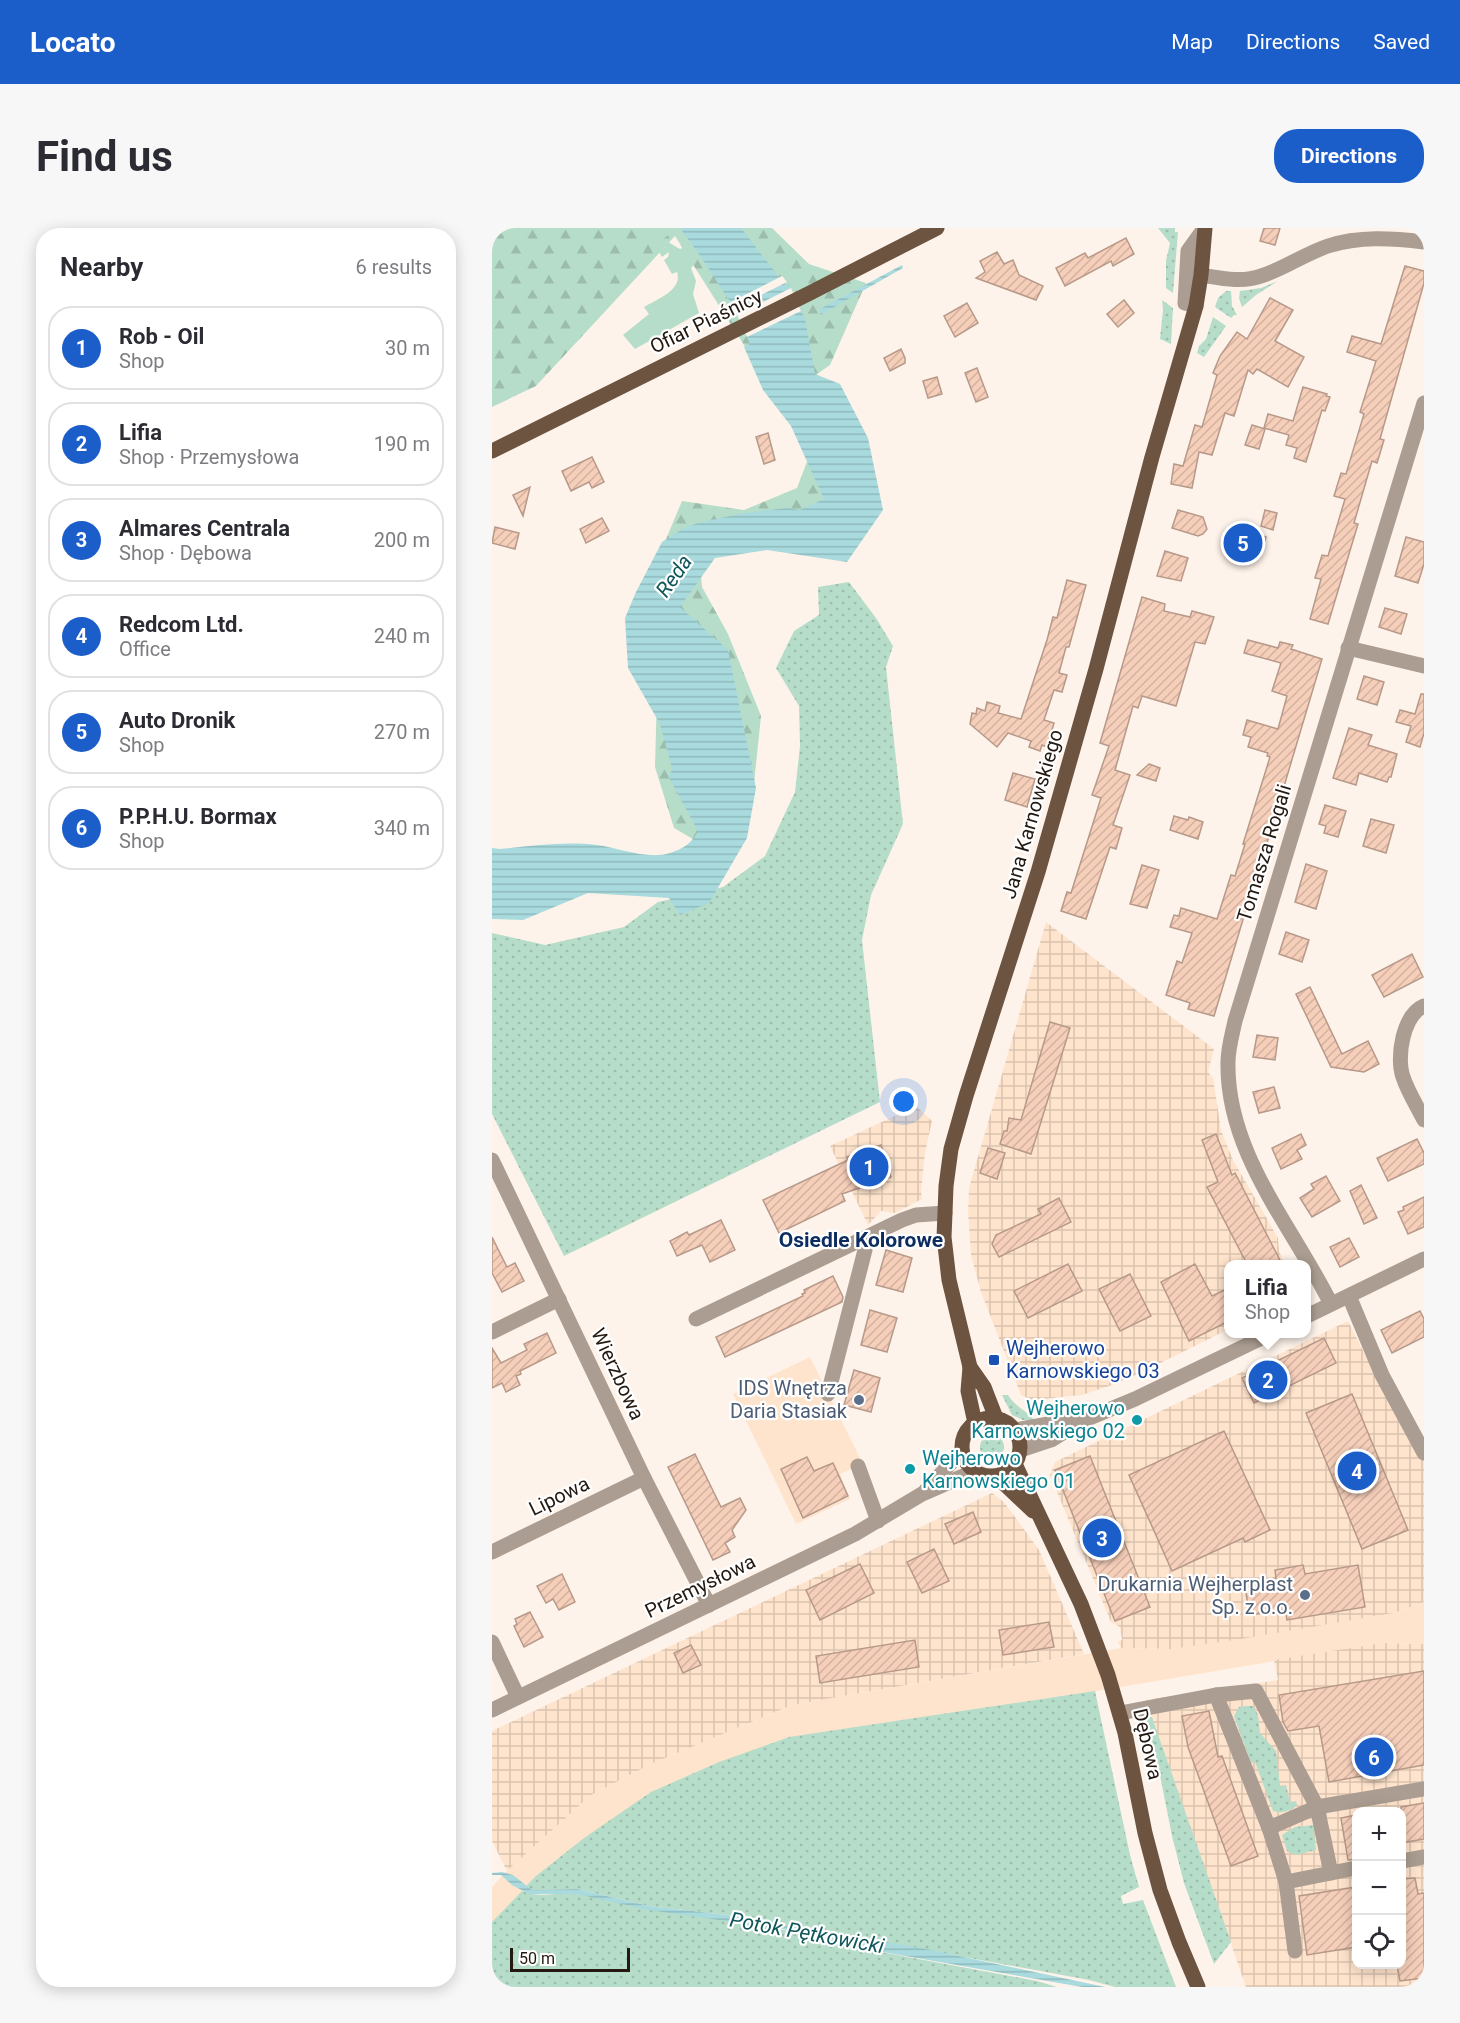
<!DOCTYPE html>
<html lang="en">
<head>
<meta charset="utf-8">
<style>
	:root { --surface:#fff; --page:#f7f7f7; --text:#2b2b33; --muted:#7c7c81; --line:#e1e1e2; --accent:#1b5eca }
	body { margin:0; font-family:Roboto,sans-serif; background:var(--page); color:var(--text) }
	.controls { position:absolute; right:18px; bottom:18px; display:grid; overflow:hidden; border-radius:12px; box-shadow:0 3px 15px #0003 }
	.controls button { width:54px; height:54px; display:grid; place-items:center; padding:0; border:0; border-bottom:2px solid var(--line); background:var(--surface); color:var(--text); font:30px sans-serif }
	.scale { position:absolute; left:18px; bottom:15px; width:120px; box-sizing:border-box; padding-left:6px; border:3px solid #231911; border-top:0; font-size:16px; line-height:21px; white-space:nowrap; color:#231911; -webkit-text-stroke:4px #fff; paint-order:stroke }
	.you { position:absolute; left:412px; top:874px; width:21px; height:21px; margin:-15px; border:4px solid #fff; border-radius:50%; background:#1a73e8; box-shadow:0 0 0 9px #1a73e833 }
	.badge { display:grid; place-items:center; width:39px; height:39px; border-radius:50%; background:var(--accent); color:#fff; font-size:20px; font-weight:700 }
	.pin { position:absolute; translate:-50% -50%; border:3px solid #fff; box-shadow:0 2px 6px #0006 }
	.popup { position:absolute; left:732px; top:1032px; width:87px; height:78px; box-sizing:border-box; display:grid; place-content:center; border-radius:12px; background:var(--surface); filter:drop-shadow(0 2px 4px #0005); font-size:20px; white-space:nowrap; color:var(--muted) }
	.popup b { font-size:22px; color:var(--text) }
	.popup::after { content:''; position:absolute; left:50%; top:100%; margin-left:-12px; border:12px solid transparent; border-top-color:var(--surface) }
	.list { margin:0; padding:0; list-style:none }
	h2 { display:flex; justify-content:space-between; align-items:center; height:78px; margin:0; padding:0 24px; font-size:26px }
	h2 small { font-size:20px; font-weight:400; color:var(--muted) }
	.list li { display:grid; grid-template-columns:39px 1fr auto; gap:18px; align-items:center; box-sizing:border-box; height:84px; margin:0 12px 12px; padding:0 12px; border:2px solid var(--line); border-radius:24px }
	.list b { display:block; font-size:22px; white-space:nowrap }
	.list p { margin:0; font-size:20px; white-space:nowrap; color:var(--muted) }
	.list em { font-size:20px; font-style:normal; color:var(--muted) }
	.icon { flex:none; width:33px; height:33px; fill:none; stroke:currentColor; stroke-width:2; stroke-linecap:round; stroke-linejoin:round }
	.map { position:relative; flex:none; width:932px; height:1759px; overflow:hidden; border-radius:24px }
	header { display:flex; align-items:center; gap:36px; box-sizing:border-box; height:84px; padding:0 30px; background:var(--accent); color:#fff }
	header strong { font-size:28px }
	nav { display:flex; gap:33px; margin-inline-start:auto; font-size:21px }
	.intro { display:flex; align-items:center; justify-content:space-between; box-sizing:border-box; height:144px; padding:0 36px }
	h1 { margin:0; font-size:42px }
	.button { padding:15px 27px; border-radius:24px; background:var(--accent); color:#fff; font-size:21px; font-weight:700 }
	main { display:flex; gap:36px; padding:0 36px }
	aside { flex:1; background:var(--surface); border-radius:24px; box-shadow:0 3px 15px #0003 }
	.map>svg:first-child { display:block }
</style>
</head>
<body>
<header>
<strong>Locato</strong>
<nav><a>Map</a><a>Directions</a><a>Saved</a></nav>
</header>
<div class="intro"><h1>Find us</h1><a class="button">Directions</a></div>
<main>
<aside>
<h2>Nearby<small>6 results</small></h2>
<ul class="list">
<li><span class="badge">1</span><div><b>Rob - Oil</b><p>Shop</p></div><em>30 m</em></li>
<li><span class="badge">2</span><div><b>Lifia</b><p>Shop · Przemysłowa</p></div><em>190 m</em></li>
<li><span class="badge">3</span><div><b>Almares Centrala</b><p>Shop · Dębowa</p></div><em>200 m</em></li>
<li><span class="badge">4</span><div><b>Redcom Ltd.</b><p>Office</p></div><em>240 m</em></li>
<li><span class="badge">5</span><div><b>Auto Dronik</b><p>Shop</p></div><em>270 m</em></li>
<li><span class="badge">6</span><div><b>P.P.H.U. Bormax</b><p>Shop</p></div><em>340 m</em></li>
</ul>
</aside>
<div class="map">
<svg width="932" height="1759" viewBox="0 0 932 1759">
	<defs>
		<pattern id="industrial-grid" width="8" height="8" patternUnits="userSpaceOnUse" patternTransform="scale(1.5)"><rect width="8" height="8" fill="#ffe4cd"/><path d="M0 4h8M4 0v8" fill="none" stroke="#dac3af"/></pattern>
		<pattern id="grass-dots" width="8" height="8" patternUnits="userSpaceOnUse" patternTransform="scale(1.5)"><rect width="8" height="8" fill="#b6ddc9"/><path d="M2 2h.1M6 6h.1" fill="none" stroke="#9cbdac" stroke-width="1.8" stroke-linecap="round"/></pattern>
		<pattern id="forest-firs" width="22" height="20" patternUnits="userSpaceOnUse" patternTransform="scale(1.5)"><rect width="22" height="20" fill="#b6ddc9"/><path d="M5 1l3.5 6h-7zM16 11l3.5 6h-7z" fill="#9cbdac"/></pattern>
		<pattern id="water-rules" width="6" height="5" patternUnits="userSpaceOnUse" patternTransform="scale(1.5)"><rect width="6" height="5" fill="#a8dade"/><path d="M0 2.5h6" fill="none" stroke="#90babd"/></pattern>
		<pattern id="building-hatch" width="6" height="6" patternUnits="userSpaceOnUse" patternTransform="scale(1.5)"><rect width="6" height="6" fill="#f6cfba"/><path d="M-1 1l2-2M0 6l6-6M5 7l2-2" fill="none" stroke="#d3b19f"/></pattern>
	</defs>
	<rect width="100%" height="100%" fill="#fef3ea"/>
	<g fill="#ffe4cd">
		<path d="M318,1129L371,1236L348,1246L358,1271L304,1296L241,1166Z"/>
		<path d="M932,1374V1416L890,1415L593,1465L36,1667L0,1708V1659L15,1643L99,1567L161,1535L300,1477L629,1420L680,1421L902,1385Z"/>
	</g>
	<g fill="url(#industrial-grid)" fill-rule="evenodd">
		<path d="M554,694L722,821L716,844L721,850L729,902L741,932L786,1010L787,1023L793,1036H737V1101L648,1145L620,1157L590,1167L540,1172L529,1167L489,1064L479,1027L476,984L477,960Z"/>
		<path d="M424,878L440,893L433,925L429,963L430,971L403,985L389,983L376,997L338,918Z"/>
		<path d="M856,1093L919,1217L932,1212V1374L902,1385L749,1411L680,1421L629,1420L626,1414L630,1412L628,1399L619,1394L558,1247L563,1234Z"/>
		<path d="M500,1265L512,1274L547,1322L592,1426L300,1477L161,1535L99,1567L15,1643L0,1613V1503Z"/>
		<path d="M890,1415L932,1416V1759H754L654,1472L786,1452L782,1432ZM864,1584H910V1736H864Z"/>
	</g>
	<g fill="url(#grass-dots)">
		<path d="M666,0H683V4H686L681,65L674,60V33L678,15Z"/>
		<path d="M786,53L764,67L750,79L747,70L748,63L769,60Z"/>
		<path d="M734,63H739L740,78L745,87H742L739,90L723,79L726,70Z"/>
		<path d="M670,72L681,80L679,116L668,111L671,82Z"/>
		<path d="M721,89L734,98L712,129L705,125L707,118L714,111Z"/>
		<path d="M357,354L384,390L401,418L394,439L411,596L379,667L370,712L388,874L72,1028L0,886V705L53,717L132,699L166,674L231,659L273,628L303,564L308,518L307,478L284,440L302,403L327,387L326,359Z"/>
		<path d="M510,1167H516C524,1180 536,1183 542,1192H531L520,1187Z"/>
		<circle cx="500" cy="1219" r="12"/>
		<path d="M603,1463L638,1627L647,1659L629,1668L631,1676L651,1672L684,1759H623L597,1752L364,1709L363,1711L235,1687L157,1678L85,1661L40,1662L34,1658L44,1648L92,1610L159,1564L227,1534L297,1509Z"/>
		<path d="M754,1478H761L766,1487L768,1505L784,1523L788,1558L794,1557L798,1574L804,1573L805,1577C800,1583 788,1586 781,1583L763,1534L759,1535L742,1488L747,1479Z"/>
		<path d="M652,1488L660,1489L739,1714L722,1736L692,1655L680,1608L667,1542Z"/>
		<path d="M821,1597L824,1622L804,1627L795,1623L790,1607L803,1599Z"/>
		<path d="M30,1663C48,1671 69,1663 88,1666C180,1683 271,1697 362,1715V1719L545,1753L565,1759H0V1694Z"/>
	</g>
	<path fill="url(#forest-firs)" d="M0,0H280L317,36L374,55L338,137L304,161L357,274L205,305L210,359L236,406L269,488L261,565L216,620L182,600L163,539L166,426L141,390L190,273L252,282L305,260L319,223L183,8L44,158L0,179Z"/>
	<path fill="#b6ddc9" d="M151,0H186L171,11L188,21L193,19L203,36L199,40L204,53L201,66L207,85L143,121L131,107L157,86L152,79C165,71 191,62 185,44L180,46L172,32L176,29L177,24L170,29L167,24L173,19Z"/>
	<g fill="url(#water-rules)">
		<path d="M188,0H249L294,58L297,56L313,91L323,146L348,156L376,210L391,282L355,334L275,322L223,330L188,379L236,422L264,560L255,610L217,675L188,687L177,670L96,665L31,692L0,691V620L8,621C40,618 72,613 105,617C127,620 156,632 178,625C191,621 201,614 206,603L176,548L179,544L180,540L168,496L136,440L133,390L144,364L170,314L192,300L206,295L252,285L295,280L308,282L332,271L299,198L271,162L252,119L258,116L245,87L242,85L244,83L209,29Z"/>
		<path d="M410,37L411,40L328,87V81Z"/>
		<path d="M10,1644L21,1647L40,1662L85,1661L157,1678L235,1687L362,1711L364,1709L434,1721L613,1759H590L362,1719V1715L290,1701L157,1682L85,1666H37L20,1657L9,1647H0V1645Z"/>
	</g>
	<g fill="#fef3ea">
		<path d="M290,48L295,54L239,82L235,76Z"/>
		<path d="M299,60L309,83L255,109L245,87Z"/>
	</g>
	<g fill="url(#building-hatch)" stroke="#b79989" stroke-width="1.5">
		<path d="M772,0H788L783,17L768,13Z"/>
		<path d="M634,10L642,26L621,38L619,33L573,58L564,40L593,25L596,30Z"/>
		<path d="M505,24L512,36L521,32L527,47L551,58L544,72L484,50L493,44L488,33Z"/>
		<path d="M913,38L932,43V55L888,211L892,212L885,235L880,233L862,295L866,296L836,396L818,391L829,351L823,350L830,327L836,328L853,271L842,268L849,245L854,246L872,186L868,184L884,133L855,124L860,108L889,116Z"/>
		<path d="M778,70L801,82L783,113L812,129L796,159L765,141L761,146L756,142L742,188L733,185L720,227L707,224L700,260L679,256L682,236L691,238L703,197L710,199L725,147L721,145L728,128L745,104L755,111Z"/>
		<path d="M632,72L642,85L626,99L615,86Z"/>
		<path d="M475,75L486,95L463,109L452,88Z"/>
		<path d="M409,121L413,130V135L398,143L392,130Z"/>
		<path d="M485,140L496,169L484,174L473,145Z"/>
		<path d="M445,149L450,166L436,170L431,153Z"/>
		<path d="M811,159L835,166L834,168L838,169L833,183L830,182L814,234L802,230L805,220L794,217L797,207L772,200L776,186L801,193Z"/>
		<path d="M760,197L773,201L767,221L753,217Z"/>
		<path d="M276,205L283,232L272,236L264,209Z"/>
		<path d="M100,229L112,254L100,260L97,254L79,263L70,243Z"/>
		<path d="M38,259L31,288L21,267Z"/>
		<path d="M686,282L711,289L715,301L711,306L706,308L680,300Z"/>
		<path d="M773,282L785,285L781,302L769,298Z"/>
		<path d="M110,290L117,303L94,315L88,301Z"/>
		<path d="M3,299L27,305L23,321L0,315Z"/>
		<path d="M745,300L774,309L770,323L759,320L758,324L739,318Z"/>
		<path d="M914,309L932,314V336L926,355L903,348Z"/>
		<path d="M673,323L696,330L689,353L665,348Z"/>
		<path d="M575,352L594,357L577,419H574L567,445L575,447L570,464L562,462L552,492L562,495L555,519L550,517L548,523L537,519L539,513L516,505L505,519L478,496L480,485L484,486L485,480L493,483L495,474L508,478L506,485L529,491L555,412L561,389L565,390Z"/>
		<path d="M650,369L673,376L672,383L698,389L700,383L722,389L713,416L703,414L684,478L650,468L646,480L641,478L623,542L638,547L621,597L630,600L624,621L618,619L594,691L569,683L575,664L579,665L609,570L600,567L617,518L608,515Z"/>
		<path d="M893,380L915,386L909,406L887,399Z"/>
		<path d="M756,412L786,420L788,414L801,417L799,421L830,431L776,612L766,634L768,635L722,788L696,781L698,775L674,767L685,733L690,735L700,705L678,699L682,687L687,688L689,680L725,691L739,647L743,648L753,616H751L778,529L775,528L776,525L756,519L759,509L751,507L755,492L786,501L795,468L780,463L789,435L752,425Z"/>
		<path d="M872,448L892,454L885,477L865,471Z"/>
		<path d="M929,466H932V505L928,519L914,514L919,498L904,494L908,482L923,486Z"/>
		<path d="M857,500L880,507L876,517L905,526L899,549H897L895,554L867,545L864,557L841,550Z"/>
		<path d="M657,536L668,540L664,553L645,547Z"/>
		<path d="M521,545L543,551L535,579L513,572Z"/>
		<path d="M833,577L854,583L846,609L832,605L834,598L827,596Z"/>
		<path d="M682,588L696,592L697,589L711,594L706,611L678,602Z"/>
		<path d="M879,591L902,597L894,625L871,618Z"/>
		<path d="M814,636L835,643L824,681L803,674Z"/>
		<path d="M650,637L667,642L655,680L638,676Z"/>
		<path d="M794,704L817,712L810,734L787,726Z"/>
		<path d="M920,726L931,749L892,769L880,747Z"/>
		<path d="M818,759L850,826L876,813L887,836L872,844L839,839L804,766Z"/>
		<path d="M558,794L578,800L539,926L508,916L512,903H515L517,890L529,892Z"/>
		<path d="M765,807L786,810L783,832L761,829Z"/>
		<path d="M782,859L788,880L767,885L761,864Z"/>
		<path d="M724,906L740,947L743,945L790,1036H755L715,959L726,954L710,912Z"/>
		<path d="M809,906L814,917L805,922L810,931L789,941L780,920Z"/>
		<path d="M925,911L932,925V936L896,953L885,930Z"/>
		<path d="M389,917L399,949L350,966L353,973L287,1005L271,972L356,932L355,929Z"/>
		<path d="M496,920L513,925L505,951L488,945Z"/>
		<path d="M834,948L848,973L820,989L808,970L822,961L819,956Z"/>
		<path d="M869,957L885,990L872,996L858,963Z"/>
		<path d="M932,969V999L916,1006L906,984L912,982L911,979Z"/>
		<path d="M567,970L579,994L507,1029L500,1016L504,1007L549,986L546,981Z"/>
		<path d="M229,992L243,1022L218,1034L210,1017L185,1028L178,1013L195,1004L197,1007Z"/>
		<path d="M0,1009L15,1039L23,1035L32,1053L10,1064L0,1045Z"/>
		<path d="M857,1010L867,1029L848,1039L838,1019Z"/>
		<path d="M394,1022L420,1030L411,1064L384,1057Z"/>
		<path d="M576,1036L590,1063L536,1090L522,1063Z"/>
		<path d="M703,1036L720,1068L737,1060V1093L697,1113L669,1054Z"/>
		<path d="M638,1046L659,1088L628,1103L607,1061Z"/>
		<path d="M341,1048L351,1069L350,1074L233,1129L224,1109L311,1068L310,1066L313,1065L312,1062Z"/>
		<path d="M378,1082L405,1090L395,1124L369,1117Z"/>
		<path d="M928,1083L932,1091V1109L900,1125L889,1102Z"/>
		<path d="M55,1105L64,1125L28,1143L29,1146L24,1148L28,1157L14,1164L10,1155L0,1160V1120L9,1135L35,1122L32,1116Z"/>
		<path d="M832,1110L844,1135L762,1175L750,1150Z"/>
		<path d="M362,1142L388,1150L379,1184L352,1177Z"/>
		<path d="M860,1166L916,1302L870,1321L814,1185Z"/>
		<path d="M732,1203L778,1302L753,1314L751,1310L680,1343L637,1247Z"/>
		<path d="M203,1226L229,1279L248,1270L254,1282L240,1302L243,1309L233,1315L238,1324L221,1332L176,1239Z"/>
		<path d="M598,1228L658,1379L623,1393L563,1242Z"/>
		<path d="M315,1229L322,1243L341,1235L356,1268L311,1290L289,1241Z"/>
		<path d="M481,1284L489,1304L462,1316L453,1296Z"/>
		<path d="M442,1321L457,1353L430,1365L415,1334Z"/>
		<path d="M368,1336L382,1365L328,1392L314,1362Z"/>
		<path d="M811,1337L813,1346L866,1337L873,1379L795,1392L793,1381L758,1387L752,1355L784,1350L783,1342Z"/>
		<path d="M70,1346L83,1374L67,1382L61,1371L54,1375L45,1358Z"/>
		<path d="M38,1384L51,1409L32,1419L22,1398L25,1396L23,1391Z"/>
		<path d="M557,1394L562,1419L511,1427L507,1402Z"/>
		<path d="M423,1412L427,1439L328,1455L324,1428Z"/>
		<path d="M199,1417L209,1437L191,1445L182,1425Z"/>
		<path d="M932,1443V1537L837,1554L827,1498L796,1503L791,1494L787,1467Z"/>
		<path d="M717,1483L726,1529L730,1528L766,1628L739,1638L696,1519L690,1488Z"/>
		<path d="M932,1575V1611L909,1615V1579Z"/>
		<path d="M864,1587V1631L856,1632L849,1590Z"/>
		<path d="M923,1650L926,1666L932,1665V1750L908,1753L905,1737H909V1651Z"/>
		<path d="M864,1659V1719L815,1727L807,1668Z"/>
	</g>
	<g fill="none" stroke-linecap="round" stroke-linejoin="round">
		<g stroke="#ab9d91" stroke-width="15">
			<path d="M709,47C728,50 750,55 769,48C792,41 812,26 836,18C867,8 900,10 932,14"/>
			<path d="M704,78L693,75L696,23L709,5"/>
			<path d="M856,420L932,438"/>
			<path d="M932,778C911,787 904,829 911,849C916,864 925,878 932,892"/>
			<path d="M0,932L152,1250L217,1377"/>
			<path d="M857,1068L890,1147L932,1225"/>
			<path d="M839,1076C801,999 734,925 736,834C736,821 740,807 743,793L932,175"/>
			<path d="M815,1088L932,1031"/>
			<path d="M204,1091L410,992L424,987L453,985"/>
			<path d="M0,1104L67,1071"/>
			<path d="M336,1166L373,1022L369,1012"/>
			<path d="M523,1202L555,1196L587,1193"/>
			<path d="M529,1222L559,1212L590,1193L643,1171L778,1106"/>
			<path d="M366,1238L386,1293"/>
			<path d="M434,1262L470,1223"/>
			<path d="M0,1324L152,1250"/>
			<path d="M0,1414L26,1469"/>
			<path d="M724,1467L764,1463L825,1579L839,1645"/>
			<path d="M0,1482L363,1306L430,1266L483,1243"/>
			<path d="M628,1485L724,1467L777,1600L785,1625L794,1654L803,1723"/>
			<path d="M777,1600L825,1579L932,1561"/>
			<path d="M910,1633L932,1629"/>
			<path d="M794,1654L864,1640"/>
		</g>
		<g stroke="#6c5440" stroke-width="15">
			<path d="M0,223L316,66L445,0"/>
			<path d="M478,1139L476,1163L483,1195"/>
			<path d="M504,1190L492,1159L478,1139L457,1052L452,1009L453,985L454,958L459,921L474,868L546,644L604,441L660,229L704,78L709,47L713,0"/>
			<circle cx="499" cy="1219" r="29"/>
			<path d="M523,1236L589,1376L616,1447L633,1505L653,1605L668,1662L687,1714L706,1759"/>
			<path d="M504,1248L541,1283"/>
		</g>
	</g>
	<rect fill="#1a4fb4" stroke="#fff" stroke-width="2" x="496" y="1126" width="12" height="12" rx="3"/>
	<g fill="#5c6f8a" stroke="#fff" stroke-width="2">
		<circle cx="367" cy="1172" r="6"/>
		<circle cx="813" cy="1367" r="6"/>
	</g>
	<g fill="#0f9aa8" stroke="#fff" stroke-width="2">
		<circle cx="645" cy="1192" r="6"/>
		<circle cx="418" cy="1241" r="6"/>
	</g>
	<g text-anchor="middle" stroke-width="4.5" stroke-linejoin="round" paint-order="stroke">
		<g font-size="20" fill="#231911" stroke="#fff">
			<text transform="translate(214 93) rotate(-26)" y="7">Ofiar Piaśnicy</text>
			<text transform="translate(540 586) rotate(-74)" y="7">Jana Karnowskiego</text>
			<text transform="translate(772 625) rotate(-73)" y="7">Tomasza Rogali</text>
			<text transform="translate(126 1146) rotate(65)" y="7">Wierzbowa</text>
			<text transform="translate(67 1268) rotate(-26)" y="7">Lipowa</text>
			<text transform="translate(208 1358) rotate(-26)" y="7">Przemysłowa</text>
			<text transform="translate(656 1516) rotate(77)" y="7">Dębowa</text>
		</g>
		<g font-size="20" fill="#164399" stroke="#fff" text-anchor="start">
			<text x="514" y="1127">Wejherowo<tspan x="514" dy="23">Karnowskiego 03</tspan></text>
		</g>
		<g font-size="20" fill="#4e5e75" stroke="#fff" text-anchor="end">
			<text x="355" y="1167">IDS Wnętrza<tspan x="355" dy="23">Daria Stasiak</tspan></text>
			<text x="801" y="1363">Drukarnia Wejherplast<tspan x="801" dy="23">Sp. z o.o.</tspan></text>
		</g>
		<g font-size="20" fill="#0d838f" stroke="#fff" text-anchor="end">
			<text x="633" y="1187">Wejherowo<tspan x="633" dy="23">Karnowskiego 02</tspan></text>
			<text x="430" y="1237" text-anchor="start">Wejherowo<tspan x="430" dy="23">Karnowskiego 01</tspan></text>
		</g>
		<g font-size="21" font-style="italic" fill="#0f565b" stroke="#fff">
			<text transform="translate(182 348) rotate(-55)" y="7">Reda</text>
			<text transform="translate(315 1705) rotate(10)" y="7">Potok Pętkowicki</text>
		</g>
		<g font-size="21" font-weight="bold" fill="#0d2d61" stroke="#fff">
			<text x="369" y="1019">Osiedle Kolorowe</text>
		</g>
	</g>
</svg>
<div class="controls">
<button>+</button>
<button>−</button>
<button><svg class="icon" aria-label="locate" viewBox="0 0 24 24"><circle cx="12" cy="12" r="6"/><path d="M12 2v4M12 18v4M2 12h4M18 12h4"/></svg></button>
</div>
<div class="scale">50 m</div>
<div class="you"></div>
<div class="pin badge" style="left:377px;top:939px">1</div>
<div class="pin badge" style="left:776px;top:1152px">2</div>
<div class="popup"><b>Lifia</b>Shop</div>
<div class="pin badge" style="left:610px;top:1310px">3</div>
<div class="pin badge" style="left:865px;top:1243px">4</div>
<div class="pin badge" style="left:751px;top:315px">5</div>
<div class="pin badge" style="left:882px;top:1529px">6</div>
</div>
</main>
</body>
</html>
